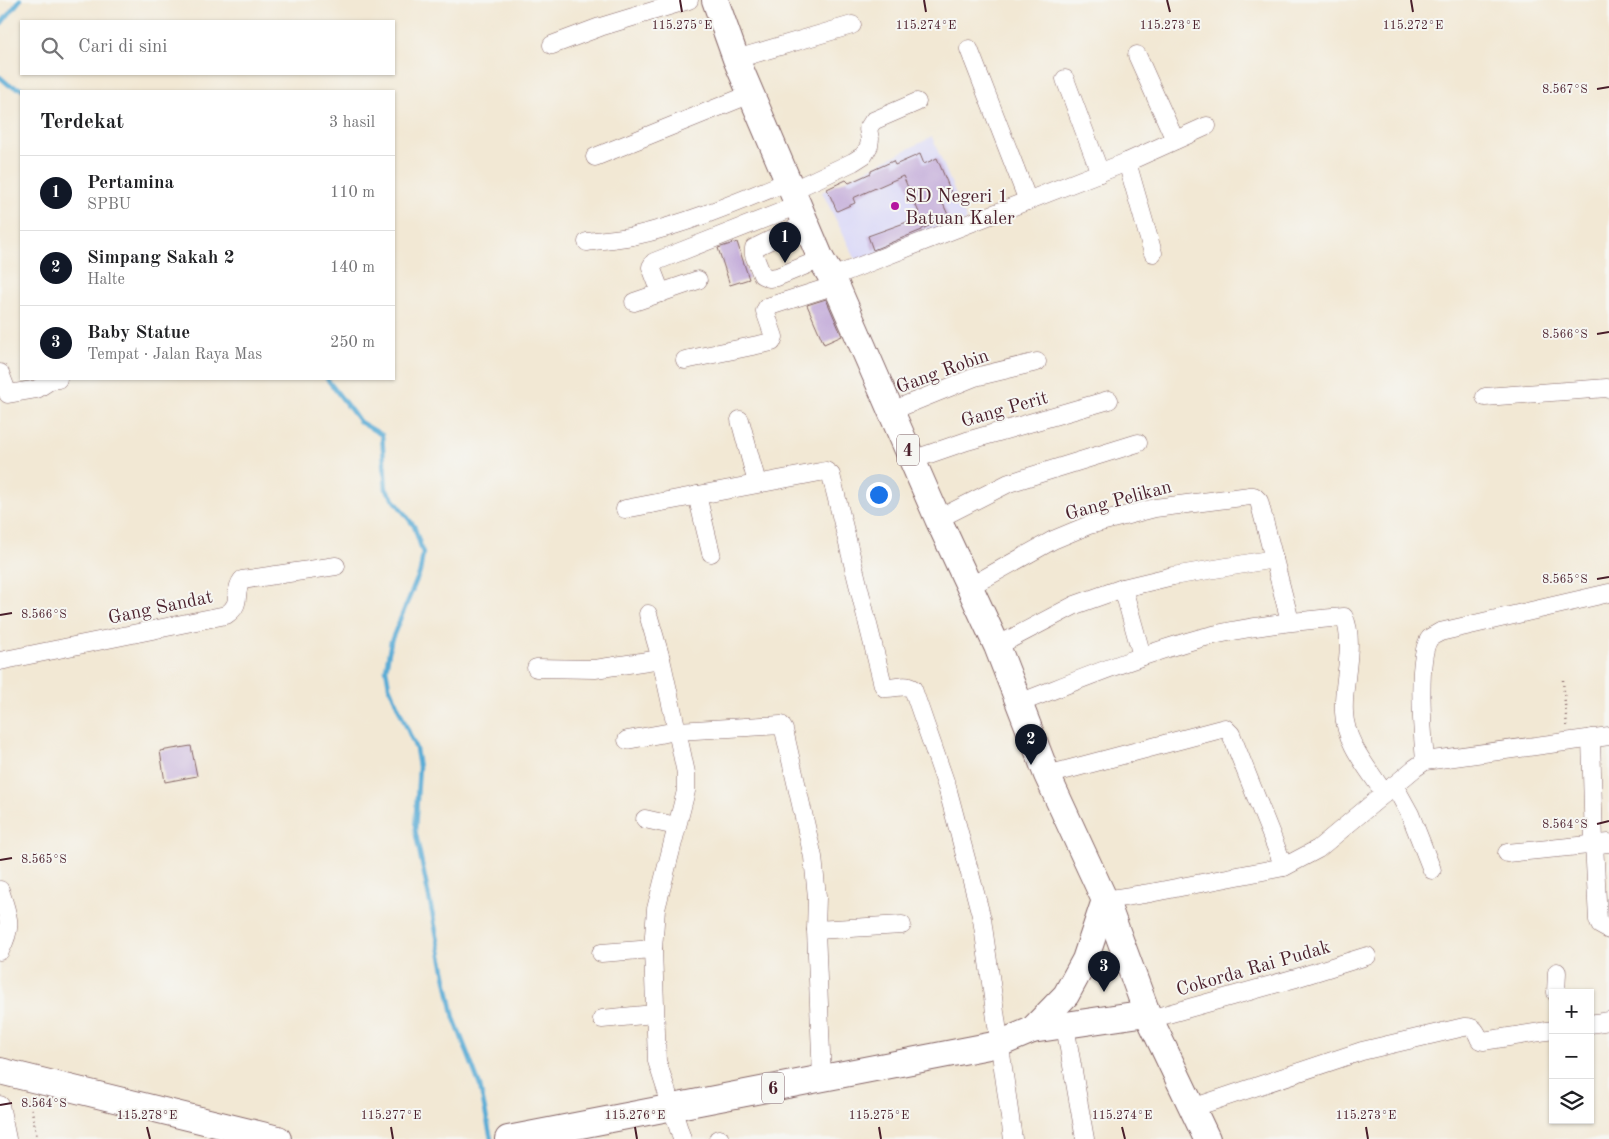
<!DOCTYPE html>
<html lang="id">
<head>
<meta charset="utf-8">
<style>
	:root { --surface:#fff; --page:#f6f6f6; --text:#202124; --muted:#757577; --line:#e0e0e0; --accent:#111827 }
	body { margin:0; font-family:"Old Standard TT",serif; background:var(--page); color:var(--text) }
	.controls { position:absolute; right:15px; bottom:15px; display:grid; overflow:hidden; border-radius:0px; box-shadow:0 1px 4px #0004 }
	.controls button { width:45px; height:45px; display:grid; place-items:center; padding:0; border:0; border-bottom:1px solid var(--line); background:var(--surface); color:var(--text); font:25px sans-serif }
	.you { position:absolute; left:878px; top:494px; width:18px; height:18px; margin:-12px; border:4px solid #fff; border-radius:50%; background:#1a73e8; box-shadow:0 0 0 8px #1a73e833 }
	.badge { display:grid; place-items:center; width:32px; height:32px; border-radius:50%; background:var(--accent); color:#fff; font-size:16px; font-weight:700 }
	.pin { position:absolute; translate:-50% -41px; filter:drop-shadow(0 1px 2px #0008) }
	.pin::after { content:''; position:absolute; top:26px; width:18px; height:15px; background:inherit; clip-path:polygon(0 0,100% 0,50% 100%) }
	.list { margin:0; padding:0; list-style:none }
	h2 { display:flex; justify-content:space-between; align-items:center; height:65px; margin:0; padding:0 20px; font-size:21px }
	h2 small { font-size:16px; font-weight:400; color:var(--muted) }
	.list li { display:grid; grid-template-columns:32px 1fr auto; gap:15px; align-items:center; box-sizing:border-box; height:75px; padding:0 20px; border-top:1px solid var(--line) }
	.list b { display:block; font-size:19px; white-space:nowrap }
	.list p { margin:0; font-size:16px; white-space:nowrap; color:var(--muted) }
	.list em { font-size:16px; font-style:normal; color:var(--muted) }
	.icon { flex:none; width:28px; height:28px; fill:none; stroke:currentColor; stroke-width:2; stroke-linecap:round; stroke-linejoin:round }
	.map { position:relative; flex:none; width:1609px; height:1139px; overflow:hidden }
	.search { position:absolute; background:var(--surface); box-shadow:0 1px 4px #0004; left:20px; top:20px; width:375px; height:55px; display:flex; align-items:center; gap:12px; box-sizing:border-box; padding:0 18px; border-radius:0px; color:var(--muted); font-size:19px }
	.panel { position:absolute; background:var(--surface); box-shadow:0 1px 4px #0004; left:20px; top:90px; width:375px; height:290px; border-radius:0px }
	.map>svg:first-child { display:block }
</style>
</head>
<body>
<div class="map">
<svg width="1609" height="1139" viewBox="0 0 1609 1139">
	<rect width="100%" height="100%" fill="#f6f6f2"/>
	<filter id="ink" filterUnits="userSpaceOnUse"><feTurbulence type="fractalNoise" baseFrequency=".02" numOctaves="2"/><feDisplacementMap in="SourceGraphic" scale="10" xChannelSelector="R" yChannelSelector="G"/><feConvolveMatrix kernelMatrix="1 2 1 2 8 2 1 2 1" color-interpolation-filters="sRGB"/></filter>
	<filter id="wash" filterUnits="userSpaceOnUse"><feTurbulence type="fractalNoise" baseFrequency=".0096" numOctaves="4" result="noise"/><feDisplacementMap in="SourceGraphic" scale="20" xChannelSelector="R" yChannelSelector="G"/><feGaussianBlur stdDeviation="1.12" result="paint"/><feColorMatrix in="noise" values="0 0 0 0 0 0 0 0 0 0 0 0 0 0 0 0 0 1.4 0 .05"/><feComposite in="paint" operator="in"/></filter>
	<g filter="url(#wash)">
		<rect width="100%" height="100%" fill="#f2e8d4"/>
		<path fill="#d9d7f8" d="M932,137L967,221L857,262L822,192Z"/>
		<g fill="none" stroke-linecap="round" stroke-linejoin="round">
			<g stroke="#5aacd5" stroke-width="4.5">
				<path d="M0,25L20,0"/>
				<path d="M0,77L9,85L29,91"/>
				<path d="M327,379L360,422L382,435L386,489L414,526L423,553L420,572L391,641L386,669L389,686L416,749L419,767L415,830L454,1018L480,1086L491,1139"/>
			</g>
		</g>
		<g id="blocks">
			<g fill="#c3abd9">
				<path d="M920,154L924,164L937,158L951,192L940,197L949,217L922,229V230L873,250L868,236L921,217L903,176L853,198L855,203L837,211L827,189L846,180L849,183L871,173V171L893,161L895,165Z"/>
				<path d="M737,242L749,279L730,285L718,248Z"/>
				<path d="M826,299L842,336L824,344L807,305Z"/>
				<path d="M191,746L197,776L165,782L160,751Z"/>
			</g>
		</g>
	</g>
	<g filter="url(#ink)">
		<use href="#blocks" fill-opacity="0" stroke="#856566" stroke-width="1"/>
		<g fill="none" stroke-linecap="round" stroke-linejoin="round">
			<g stroke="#856566" stroke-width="19">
				<g id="minor">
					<path d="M552,45L600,27L689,0"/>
					<path d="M969,49L1028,201"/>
					<path d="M1137,55L1175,140"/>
					<path d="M736,59L852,25"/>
					<path d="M1065,79L1100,173"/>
					<path d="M595,157L751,94"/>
					<path d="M1127,162L1153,253"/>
					<path d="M793,190L853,162L864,155L869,146L870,139L868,129L873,121L917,102"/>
					<path d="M806,223L754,248V255L762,275L769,278L777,277L821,259"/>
					<path d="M587,242C602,240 618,239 633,236C687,224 738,202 789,181"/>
					<path d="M832,277L1127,162L1207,126"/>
					<path d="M661,293L651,267L654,262L799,205"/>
					<path d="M634,302L698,280"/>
					<path d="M685,360L772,342L774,337L765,311L767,307L836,285"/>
					<path d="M0,373L8,394L37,389L51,380L58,379"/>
					<path d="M1485,397L1607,388L1609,389"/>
					<path d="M891,411L975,377L1037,362"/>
					<path d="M740,420L757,483"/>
					<path d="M912,460L967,441L1109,400"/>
					<path d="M697,495L711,553"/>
					<path d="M625,509L820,472L826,471L831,475L883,685L885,688C895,689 904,683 913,689L947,787L982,919L1013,1139"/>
					<path d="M938,519L1009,483L1138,443"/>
					<path d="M969,587L1053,540L1089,525L1155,508L1250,496H1254L1259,501L1290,621"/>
					<path d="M1123,588L1142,656"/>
					<path d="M997,646L1075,605L1123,588L1173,576L1274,559"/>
					<path d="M0,661L226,615C244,603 232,593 242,580L336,566"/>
					<path d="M536,668L595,669L661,659"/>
					<path d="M1019,703C1079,680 1139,655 1201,638C1248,626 1296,621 1344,617C1356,642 1342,684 1344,712C1345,743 1368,768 1384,793"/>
					<path d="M1591,738L1594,843L1598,920L1600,925L1609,930"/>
					<path d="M627,740L677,731L661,659L648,614"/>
					<path d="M1425,761C1423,739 1416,653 1430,638C1432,636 1437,634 1440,632L1609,593"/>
					<path d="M1047,775L1225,728L1231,734L1284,867"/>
					<path d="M1394,785L1410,814L1432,870"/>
					<path d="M645,819L676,826"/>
					<path d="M1507,853L1609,843"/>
					<path d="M0,890C8,917 14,924 0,951"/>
					<path d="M1105,900L1150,893L1284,867L1318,849L1415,768L1425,761L1609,736"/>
					<path d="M816,930L902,925"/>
					<path d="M601,953L653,949"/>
					<path d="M1556,993L1557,972"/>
					<path d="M602,1019L654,1014"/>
					<path d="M1150,1019L1296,978L1367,956"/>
					<path d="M1590,1024L1609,1021"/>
					<path d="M1065,1026L1085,1139"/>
					<path d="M0,1105L7,1139"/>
					<path d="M1192,1108L1362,1051L1464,1027C1475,1026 1476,1032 1480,1040L1483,1041L1553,1030"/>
					<path d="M682,1139L657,1061L653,949L656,909L686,791V773L677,731L781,725L784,730L813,857L817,897L816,930L822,1079"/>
					<path d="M718,1139H720"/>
				</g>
			</g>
			<g stroke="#856566" stroke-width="28">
				<g id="highway">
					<path d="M715,0L736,59L821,259L836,285L938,519L997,646L1047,775L1108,907L1147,1013L1207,1139"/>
					<path d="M1032,1030L1066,995L1085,960L1105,900"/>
					<path d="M0,1071L278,1139"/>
					<path d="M508,1139L999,1044L1032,1030L1147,1013"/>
				</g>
			</g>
			<g stroke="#856566" stroke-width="2.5" stroke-dasharray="1 4" stroke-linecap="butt">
				<path d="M1563,680L1567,727"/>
				<path d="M30,1099L37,1139"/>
			</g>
			<use href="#minor" stroke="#fff" stroke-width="18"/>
			<use href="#highway" stroke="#fff" stroke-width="26"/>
		</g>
	</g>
	<path fill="none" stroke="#4a1f2b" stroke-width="2" d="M680,0L682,12M924,0L926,12M1167,0L1170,12M1411,0L1413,12M1597,89L1609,87M1597,334L1609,332M1597,579L1609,577M0,615L12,613M1597,824L1609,821M0,860L12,858M0,1105L12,1103M147,1127L150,1139M391,1127L393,1139M635,1127L637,1139M879,1127L881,1139M1122,1127L1125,1139M1366,1127L1368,1139"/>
	<circle fill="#b5179e" stroke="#f6f6f2" stroke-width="2" cx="895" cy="206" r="5"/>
	<g text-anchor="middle" stroke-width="4" stroke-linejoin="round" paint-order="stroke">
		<g fill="#f6f6f2" stroke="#7e6067" stroke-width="1">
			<rect x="897" y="434.5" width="22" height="31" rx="4"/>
			<rect x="762" y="1072.5" width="22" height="31" rx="4"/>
		</g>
		<g font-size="18" font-weight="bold" fill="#4a1f2b">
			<text x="908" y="456">4</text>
			<text x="773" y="1094">6</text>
		</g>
		<g font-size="19" fill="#4a1f2b" stroke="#f6f6f2" text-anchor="start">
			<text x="905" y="202">SD Negeri 1<tspan x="905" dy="22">Batuan Kaler</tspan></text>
		</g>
		<g font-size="19" fill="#4a1f2b" stroke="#f6f6f2">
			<text transform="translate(942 370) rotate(-20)" y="7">Gang Robin</text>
			<text transform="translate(1004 408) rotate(-16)" y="7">Gang Perit</text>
			<text transform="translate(1118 499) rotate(-15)" y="7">Gang Pelikan</text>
			<text transform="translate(160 606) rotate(-12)" y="7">Gang Sandat</text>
			<text transform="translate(1253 967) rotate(-16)" y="7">Cokorda Rai Pudak</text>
		</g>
	</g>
	<g font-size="12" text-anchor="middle" fill="#4a1f2b" stroke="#f6f6f2" stroke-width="4" stroke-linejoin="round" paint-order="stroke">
		<text x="682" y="29">115.275°E</text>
		<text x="926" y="29">115.274°E</text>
		<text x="1170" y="29">115.273°E</text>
		<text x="1413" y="29">115.272°E</text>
		<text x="1565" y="93">8.567°S</text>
		<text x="1565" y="338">8.566°S</text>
		<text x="1565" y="583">8.565°S</text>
		<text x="44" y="618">8.566°S</text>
		<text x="1565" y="828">8.564°S</text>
		<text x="44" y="863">8.565°S</text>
		<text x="44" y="1107">8.564°S</text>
		<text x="147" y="1119">115.278°E</text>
		<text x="391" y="1119">115.277°E</text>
		<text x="635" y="1119">115.276°E</text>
		<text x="879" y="1119">115.275°E</text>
		<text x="1122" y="1119">115.274°E</text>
		<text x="1366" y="1119">115.273°E</text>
	</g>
</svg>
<div class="controls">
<button>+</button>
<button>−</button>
<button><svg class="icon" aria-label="layers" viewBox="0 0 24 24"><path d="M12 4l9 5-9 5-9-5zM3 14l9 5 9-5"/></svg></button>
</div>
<div class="you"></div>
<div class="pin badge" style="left:785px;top:263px">1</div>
<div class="pin badge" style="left:1031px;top:765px">2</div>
<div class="pin badge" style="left:1104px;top:992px">3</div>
<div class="search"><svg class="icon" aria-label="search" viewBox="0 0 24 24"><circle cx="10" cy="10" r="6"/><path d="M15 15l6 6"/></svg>Cari di sini</div>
<section class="panel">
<h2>Terdekat<small>3 hasil</small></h2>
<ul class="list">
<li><span class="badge">1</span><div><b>Pertamina</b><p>SPBU</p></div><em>110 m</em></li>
<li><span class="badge">2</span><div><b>Simpang Sakah 2</b><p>Halte</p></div><em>140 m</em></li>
<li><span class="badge">3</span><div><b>Baby Statue</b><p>Tempat · Jalan Raya Mas</p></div><em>250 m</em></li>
</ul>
</section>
</div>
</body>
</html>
